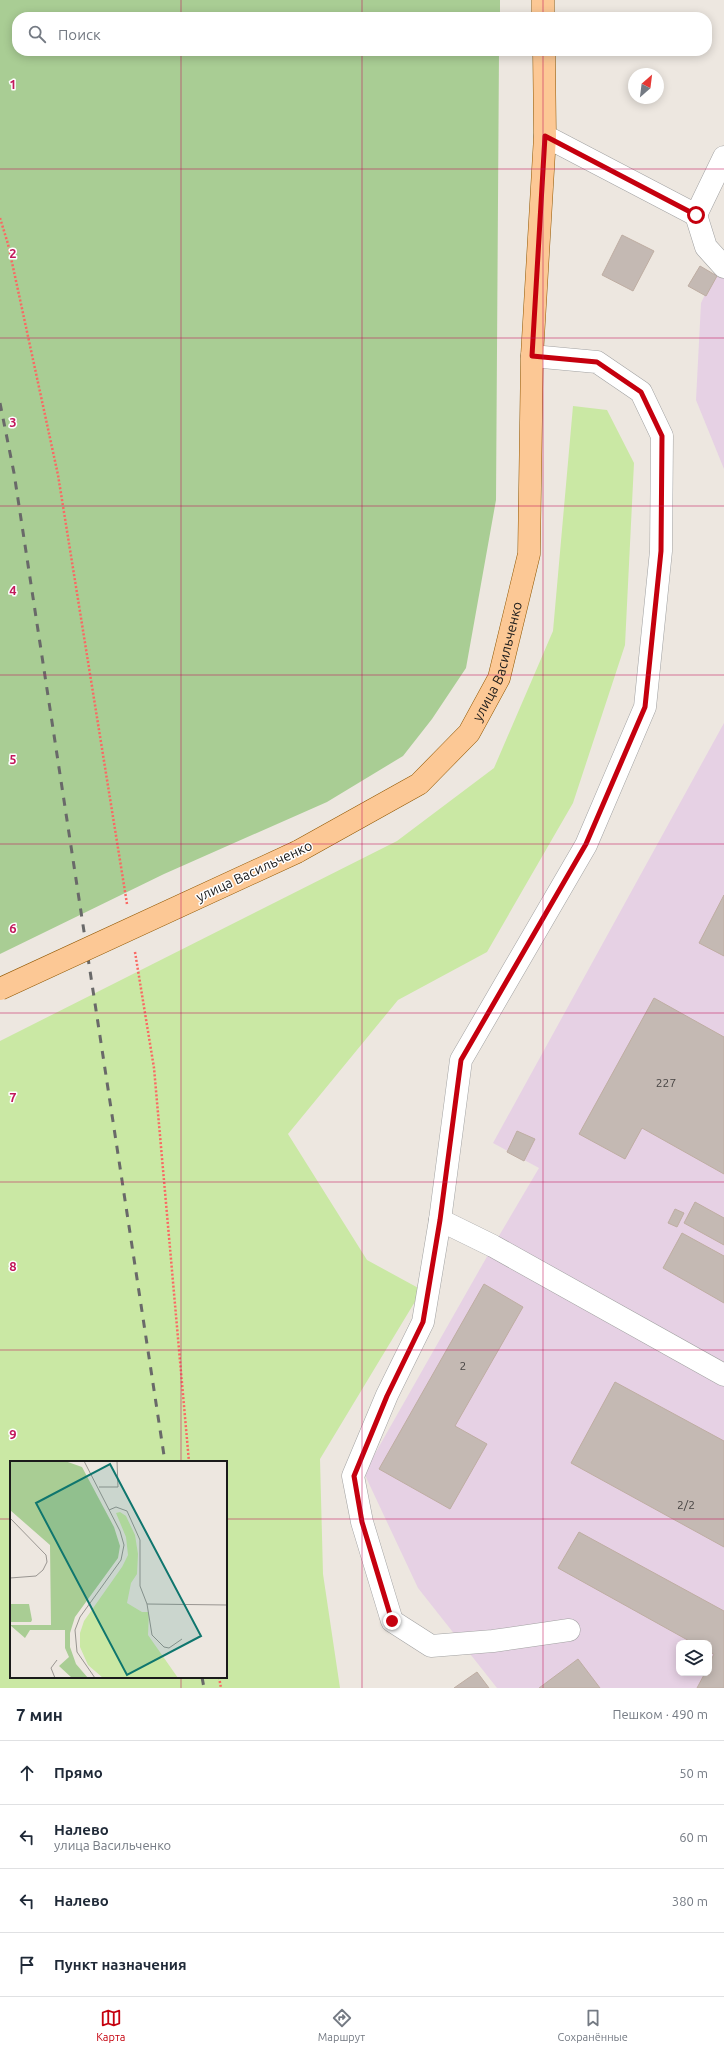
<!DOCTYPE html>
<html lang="ru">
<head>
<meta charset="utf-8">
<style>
	:root { --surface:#fff; --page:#f6f6f7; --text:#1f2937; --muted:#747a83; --line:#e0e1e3; --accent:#c5000e }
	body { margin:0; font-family:Ubuntu,sans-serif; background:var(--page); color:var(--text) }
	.controls { position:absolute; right:12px; bottom:12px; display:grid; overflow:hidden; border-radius:8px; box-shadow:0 2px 10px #0003 }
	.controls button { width:36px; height:36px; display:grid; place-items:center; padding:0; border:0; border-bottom:1px solid var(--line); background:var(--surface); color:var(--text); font:20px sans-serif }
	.compass { position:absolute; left:628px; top:68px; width:36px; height:36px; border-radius:50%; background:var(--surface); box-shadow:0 2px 10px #0003; rotate:28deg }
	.stop { position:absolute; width:12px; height:12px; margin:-9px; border:3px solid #c5000e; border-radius:50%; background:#fff }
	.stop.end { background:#c5000e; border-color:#fff; box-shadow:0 1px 4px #0008 }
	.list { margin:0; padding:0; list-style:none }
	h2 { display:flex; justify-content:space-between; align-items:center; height:52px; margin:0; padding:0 16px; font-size:17px }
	h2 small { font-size:13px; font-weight:400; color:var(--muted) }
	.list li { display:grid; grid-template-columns:26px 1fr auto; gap:12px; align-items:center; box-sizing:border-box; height:64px; padding:0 16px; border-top:1px solid var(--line) }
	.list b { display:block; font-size:15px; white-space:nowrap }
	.list p { margin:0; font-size:13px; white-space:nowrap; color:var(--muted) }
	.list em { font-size:13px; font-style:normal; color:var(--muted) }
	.icon { flex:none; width:22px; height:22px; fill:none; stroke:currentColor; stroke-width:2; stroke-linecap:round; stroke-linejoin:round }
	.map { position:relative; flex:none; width:724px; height:1688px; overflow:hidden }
	.search { position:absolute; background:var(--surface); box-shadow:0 2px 10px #0003; left:12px; right:12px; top:12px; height:44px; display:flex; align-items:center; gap:10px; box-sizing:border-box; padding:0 14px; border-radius:16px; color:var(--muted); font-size:15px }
	.sheet { height:308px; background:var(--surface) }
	nav { display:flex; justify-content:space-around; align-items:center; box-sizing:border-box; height:56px; border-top:1px solid var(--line); background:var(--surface); font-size:11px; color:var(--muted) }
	nav a { display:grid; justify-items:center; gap:2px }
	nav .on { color:var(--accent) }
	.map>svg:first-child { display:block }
</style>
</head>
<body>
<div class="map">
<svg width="724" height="1688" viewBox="0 0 724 1688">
	<rect width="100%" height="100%" fill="#ede7e0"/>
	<g fill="#e6d1e4" fill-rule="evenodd">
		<path d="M724,254V469L696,400L701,303Z"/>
		<path d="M724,723V1688H497L418,1588L364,1473L493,1246L539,1168L493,1143ZM679,1643H709V1673H679Z"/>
	</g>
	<path fill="#cae8a4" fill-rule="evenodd" d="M573,406L607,410L634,463L625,645L573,803L487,952L398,1000L288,1134L367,1260L422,1290L320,1459L323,1574L340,1688H0V1041L397,841L494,768L553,631ZM11,1462H226V1677H11Z"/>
	<path fill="#a9cd94" d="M0,0H500V17H17V51H499L496,500L466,668L432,719L403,756L327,802L164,874L0,954Z"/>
	<g fill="#c4b9b3" stroke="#beada2">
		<path d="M622,235L654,251L633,291L602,275Z"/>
		<path d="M700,266L717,276L706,296L688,286Z"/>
		<path d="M724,895V956L699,943Z"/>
		<path d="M654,998L724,1037V1174L642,1128L625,1159L579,1134Z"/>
		<path d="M517,1131L535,1139L524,1161L507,1152Z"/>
		<path d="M695,1202L724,1218V1245L684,1223Z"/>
		<path d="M675,1209L684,1213L677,1227L668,1223Z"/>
		<path d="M682,1233L724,1256V1303L663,1268Z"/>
		<path d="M484,1284L523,1307L455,1426L487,1444L450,1509L379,1469Z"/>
		<path d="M615,1382L724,1441V1547L571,1463Z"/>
		<path d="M579,1532L724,1611V1688H697L705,1673H709V1664L714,1654L709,1652V1643H693L558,1568Z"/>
		<path d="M578,1659L600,1688H539Z"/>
		<path d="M477,1672L489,1688H454Z"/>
	</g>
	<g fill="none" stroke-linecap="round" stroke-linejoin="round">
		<g stroke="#a2a2a2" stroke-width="23">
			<g id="minor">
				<path d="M545,136L696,215L724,157"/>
				<path d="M696,215L706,247L724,267"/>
				<path d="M532,356L597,362L641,392L662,436L661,551L645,707L586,845L461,1060L440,1220L493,1246L724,1375"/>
				<path d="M440,1220L423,1322L387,1395L353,1476L362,1522L392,1621L431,1646L493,1641L569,1630"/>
			</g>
		</g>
		<g stroke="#915700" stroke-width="23">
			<g id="major">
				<path d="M543,0V17"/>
				<path id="s1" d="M297,852L419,784L469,733L499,678L529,554L532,356L545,136L544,51"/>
			</g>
		</g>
		<g stroke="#fa6863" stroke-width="2.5" stroke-dasharray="2 2" stroke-linecap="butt">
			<path d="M0,218L8,244L58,475L127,904"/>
			<path d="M135,952L154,1068L189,1462"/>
			<path d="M219,1677L221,1688"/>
		</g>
		<use href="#minor" stroke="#fff" stroke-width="22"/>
		<use href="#major" stroke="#fcc895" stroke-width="22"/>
		<g stroke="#696969" stroke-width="3" stroke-dasharray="8 8" stroke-linecap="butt">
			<path d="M0,403L14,473L165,1462"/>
			<path d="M202,1677L204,1688"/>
		</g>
		<g stroke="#915700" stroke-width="23" stroke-linecap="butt">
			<path id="major-bridge" d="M0,989L297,852"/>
		</g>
		<use href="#major-bridge" stroke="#fcc895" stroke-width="22"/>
	</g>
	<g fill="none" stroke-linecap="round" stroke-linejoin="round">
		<path stroke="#c5000e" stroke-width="5" d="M392,1621L362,1522L354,1476L387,1396L423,1322L440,1220L461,1060L586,844L645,707L661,551L662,436L641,392L597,362L532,356L545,136L696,215"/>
	</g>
	<path fill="none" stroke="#c2185b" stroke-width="1" stroke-opacity="0.55" d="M181,0V17M362,0V17M543,0V17M181,51V1462M362,51V1688M543,51V1688M0,169H724M0,338H724M0,506H724M0,675H724M0,844H724M0,1013H724M0,1182H724M0,1350H724M0,1519H11M226,1519H724M181,1677V1688"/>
	<g text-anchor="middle" stroke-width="3" stroke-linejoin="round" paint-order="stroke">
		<g font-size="12" fill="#454241">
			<text x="666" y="1087">227</text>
			<text x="463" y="1370">2</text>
			<text x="686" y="1509">2/2</text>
		</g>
		<g font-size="14" fill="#1b1b1b" stroke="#fff">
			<text dy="5" stroke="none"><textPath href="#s1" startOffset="289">улица Васильченко</textPath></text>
			<text transform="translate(254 871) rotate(-25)" y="5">улица Васильченко</text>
		</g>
	</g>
	<g transform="translate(10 1461)">
		<rect width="217" height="217" fill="#ede7e0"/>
		<path d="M110,51L116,55L125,74L128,93L127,113L121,122L117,142L132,151H139L138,174L168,217H93L78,204L70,186V172L74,160L112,106L118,94L116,76L106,52Z" fill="#cae8a4"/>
		<path d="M0,0H55L72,6L104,66L110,85L108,97L65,156L60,172V186L66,203L78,217H62L49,205L59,196L55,187V169H20L15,177L0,164H41L40,84L0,49ZM0,143H19L22,159L21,161H0Z" fill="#a9cd94"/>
		<path fill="none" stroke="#999591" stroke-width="1" d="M74,0L110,70L114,84L111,99L70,156L65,169L67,191L85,217M89,26H108L107,0M99,49L106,46L117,50L130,79V125L137,143L217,144M0,57L36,94L37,101L33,109L26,115L0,117M137,143L142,174L154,186L159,187L172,178M45,217L41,207L47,199"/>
		<path fill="#0f766e" fill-opacity="0.15" stroke="#0f766e" stroke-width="2" d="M100,3L191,175L117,214L26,42Z"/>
		<rect width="217" height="217" fill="none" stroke="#1b1b1b" stroke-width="2"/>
	</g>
	<g font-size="13" text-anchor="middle" font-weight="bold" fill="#c2185b" stroke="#fff" stroke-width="3" stroke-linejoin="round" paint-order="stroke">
		<text x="13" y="89">1</text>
		<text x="13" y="258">2</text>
		<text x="13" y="427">3</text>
		<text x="13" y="595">4</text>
		<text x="13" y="764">5</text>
		<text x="13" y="933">6</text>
		<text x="13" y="1102">7</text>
		<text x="13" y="1271">8</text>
		<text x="13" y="1439">9</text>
	</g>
</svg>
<div class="controls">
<button><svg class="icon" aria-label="layers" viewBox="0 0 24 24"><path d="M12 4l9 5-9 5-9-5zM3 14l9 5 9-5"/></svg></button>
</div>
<svg class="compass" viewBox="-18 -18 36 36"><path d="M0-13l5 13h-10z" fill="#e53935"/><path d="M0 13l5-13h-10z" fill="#747a83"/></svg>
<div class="stop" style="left:696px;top:215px"></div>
<div class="stop end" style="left:392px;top:1621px"></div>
<div class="search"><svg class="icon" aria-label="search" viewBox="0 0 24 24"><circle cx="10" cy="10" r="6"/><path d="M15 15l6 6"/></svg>Поиск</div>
</div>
<section class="sheet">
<h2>7 мин<small>Пешком · 490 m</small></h2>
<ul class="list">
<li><svg class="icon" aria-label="ahead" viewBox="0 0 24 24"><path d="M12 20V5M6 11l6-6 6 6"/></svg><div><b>Прямо</b></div><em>50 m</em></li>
<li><svg class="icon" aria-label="left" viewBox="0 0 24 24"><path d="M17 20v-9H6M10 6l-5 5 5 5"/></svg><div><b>Налево</b><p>улица Васильченко</p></div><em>60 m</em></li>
<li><svg class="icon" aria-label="left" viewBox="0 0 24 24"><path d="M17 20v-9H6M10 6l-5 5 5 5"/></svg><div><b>Налево</b></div><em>380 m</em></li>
<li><svg class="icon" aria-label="arrive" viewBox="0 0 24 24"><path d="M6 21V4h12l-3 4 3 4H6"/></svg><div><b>Пункт назначения</b></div></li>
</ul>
</section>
<nav>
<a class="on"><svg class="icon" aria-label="map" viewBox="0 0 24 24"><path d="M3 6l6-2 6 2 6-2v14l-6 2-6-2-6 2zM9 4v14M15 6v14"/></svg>Карта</a>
<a><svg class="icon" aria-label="directions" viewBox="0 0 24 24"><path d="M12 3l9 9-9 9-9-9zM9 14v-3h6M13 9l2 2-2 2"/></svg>Маршрут</a>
<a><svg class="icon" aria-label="saved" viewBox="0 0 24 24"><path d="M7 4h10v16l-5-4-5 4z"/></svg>Сохранённые</a>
</nav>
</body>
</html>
